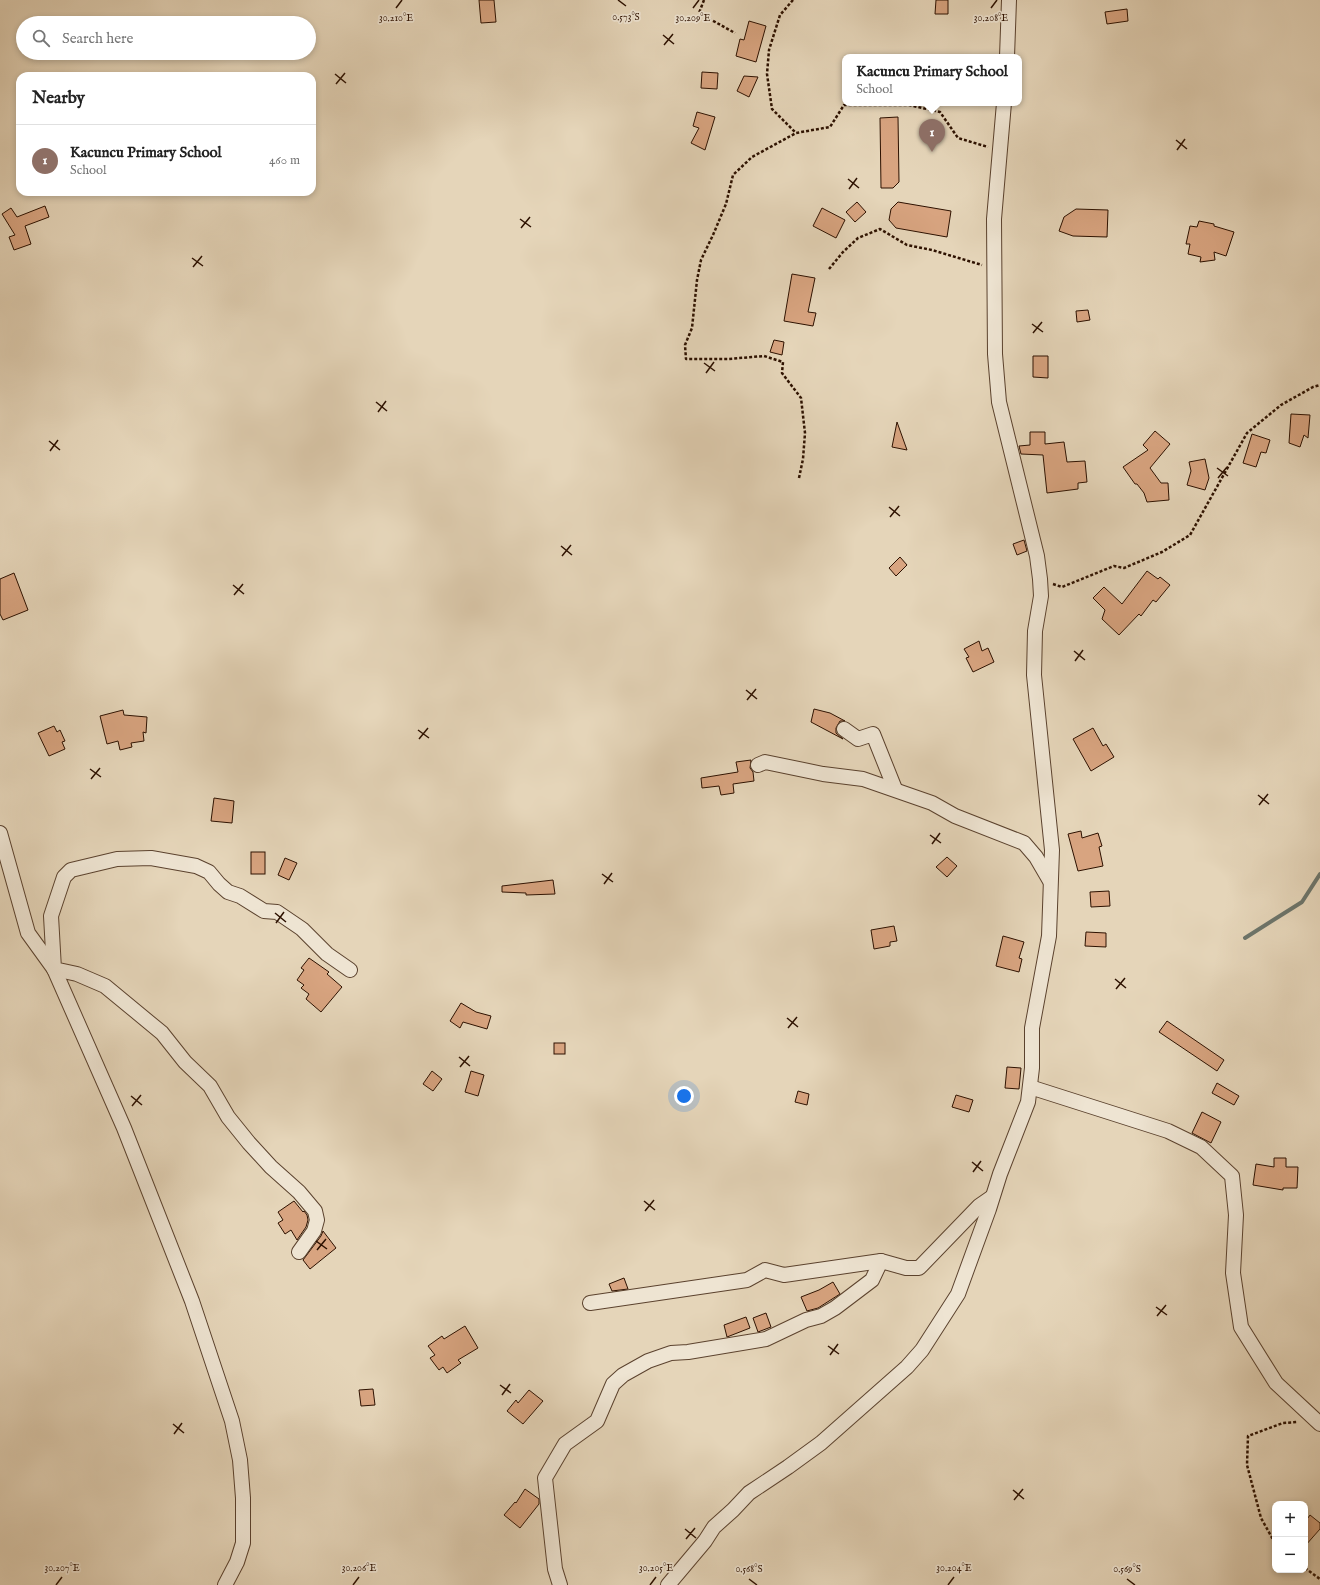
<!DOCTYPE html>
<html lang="en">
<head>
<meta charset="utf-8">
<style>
	:root { --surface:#fff; --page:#f2f2f2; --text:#222; --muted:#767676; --line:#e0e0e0; --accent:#8f2418 }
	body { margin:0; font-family:"IM FELL English",serif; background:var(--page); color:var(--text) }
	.controls { position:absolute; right:12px; bottom:12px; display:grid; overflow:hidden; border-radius:8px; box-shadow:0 2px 6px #0003 }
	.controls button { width:36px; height:36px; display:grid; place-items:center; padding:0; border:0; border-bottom:1px solid var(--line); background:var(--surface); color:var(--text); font:20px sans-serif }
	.you { position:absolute; left:684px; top:1096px; width:14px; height:14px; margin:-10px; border:3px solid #fff; border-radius:50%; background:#1a73e8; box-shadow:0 0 0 6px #1a73e833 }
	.badge { display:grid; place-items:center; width:26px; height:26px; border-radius:50%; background:var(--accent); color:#fff; font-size:13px; font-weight:700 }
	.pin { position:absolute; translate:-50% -33px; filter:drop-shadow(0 1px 2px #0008) }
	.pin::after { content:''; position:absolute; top:21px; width:14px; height:12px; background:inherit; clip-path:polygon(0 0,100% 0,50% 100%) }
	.popup { position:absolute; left:842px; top:54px; width:180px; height:52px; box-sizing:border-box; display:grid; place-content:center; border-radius:8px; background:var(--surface); filter:drop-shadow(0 1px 3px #0005); font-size:13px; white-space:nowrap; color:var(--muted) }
	.popup b { font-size:15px; color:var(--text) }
	.popup::after { content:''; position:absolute; left:50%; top:100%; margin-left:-8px; border:8px solid transparent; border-top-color:var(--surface) }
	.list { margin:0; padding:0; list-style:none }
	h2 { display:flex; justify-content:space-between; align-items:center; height:52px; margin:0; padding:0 16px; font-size:17px }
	h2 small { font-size:13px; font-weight:400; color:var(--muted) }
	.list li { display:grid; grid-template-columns:26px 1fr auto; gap:12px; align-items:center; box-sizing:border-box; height:72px; padding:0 16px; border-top:1px solid var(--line) }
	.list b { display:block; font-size:15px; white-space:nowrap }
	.list p { margin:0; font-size:13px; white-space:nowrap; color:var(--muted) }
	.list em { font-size:13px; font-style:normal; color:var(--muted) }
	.icon { flex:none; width:22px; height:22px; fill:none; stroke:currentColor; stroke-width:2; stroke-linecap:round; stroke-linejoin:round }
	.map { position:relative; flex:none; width:1320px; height:1585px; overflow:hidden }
	.search { position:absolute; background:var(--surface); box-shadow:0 2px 6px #0003; left:16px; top:16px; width:300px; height:44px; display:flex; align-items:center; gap:10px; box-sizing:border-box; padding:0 14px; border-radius:22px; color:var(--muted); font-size:15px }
	.panel { position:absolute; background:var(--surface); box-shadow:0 2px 6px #0003; left:16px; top:72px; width:300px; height:124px; border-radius:12px }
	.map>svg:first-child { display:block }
</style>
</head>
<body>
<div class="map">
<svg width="1320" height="1585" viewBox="0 0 1320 1585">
	<rect width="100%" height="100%" fill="#e5d5b9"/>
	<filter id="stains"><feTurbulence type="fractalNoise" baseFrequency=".005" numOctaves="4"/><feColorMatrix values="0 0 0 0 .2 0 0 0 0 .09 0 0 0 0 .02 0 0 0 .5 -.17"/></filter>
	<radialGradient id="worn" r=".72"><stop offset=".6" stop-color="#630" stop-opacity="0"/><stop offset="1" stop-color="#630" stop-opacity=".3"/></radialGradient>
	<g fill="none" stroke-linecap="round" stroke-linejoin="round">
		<path stroke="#6c756b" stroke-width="4" d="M1245,938L1302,902L1320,874"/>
	</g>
	<g fill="#d8a480" stroke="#2d1100">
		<path d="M479,0H494L496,22L481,23Z"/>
		<path d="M936,0H948V14H935Z"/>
		<path d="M1127,9L1128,21L1107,24L1105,12Z"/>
		<path d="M749,21L766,26L756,62L736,56L740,39L744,40Z"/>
		<path d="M702,72L718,73L717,89L701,88Z"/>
		<path d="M744,76L758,77L749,97L737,91Z"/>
		<path d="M697,112L715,117L705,150L691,143L699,128L693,126Z"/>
		<path d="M898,117L899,182L893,188H881L880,118Z"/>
		<path d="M857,202L866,212L855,222L846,212Z"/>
		<path d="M898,202L951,211L947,237L896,228L889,220L891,209Z"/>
		<path d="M45,206L49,217L25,226L31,244L14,250L9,237L15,235L2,214L11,208L17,217Z"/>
		<path d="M822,208L845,220L836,238L813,226Z"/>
		<path d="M1076,209L1108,210L1107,237L1073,236L1059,231L1064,217Z"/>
		<path d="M1199,221L1214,224V226L1234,232L1226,256L1214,252L1215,260L1200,262L1201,257L1188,254L1190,244H1186L1190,226L1197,227Z"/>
		<path d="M792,274L815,278L808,312L816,313L813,326L784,321Z"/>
		<path d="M1088,310L1090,320L1077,322L1076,311Z"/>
		<path d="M774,340L784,342L782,355L770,352Z"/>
		<path d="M1033,356H1048V378L1033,377Z"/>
		<path d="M1291,414L1310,415L1308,438L1304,435L1300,447L1289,443Z"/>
		<path d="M897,422L907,450L892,447Z"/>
		<path d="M1155,431L1170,444L1150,468L1161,483H1168L1169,500L1147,502L1144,493L1137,484H1135L1123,467L1148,450L1143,445Z"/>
		<path d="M1030,432H1045V444L1064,442L1067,462L1085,461L1087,482L1078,483V489L1047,493L1043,455L1021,454L1019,446L1030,445Z"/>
		<path d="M1252,434L1270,440L1266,453L1261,452L1256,467L1243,463Z"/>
		<path d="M1205,459L1209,478L1205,490L1187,485L1191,471L1189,462Z"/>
		<path d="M1024,540L1027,551L1017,555L1013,544Z"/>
		<path d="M900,557L907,565L896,576L889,568Z"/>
		<path d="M1147,571L1158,579L1160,577L1170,585L1156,602L1153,600L1141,616L1139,614L1119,635L1102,619L1105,610L1093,598L1104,587L1122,604Z"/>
		<path d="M14,573L28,610L3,620L0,614V579Z"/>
		<path d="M979,641L982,651L988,648L994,662L973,672L966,658L969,657L964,649Z"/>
		<path d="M814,709L830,713L845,721H840L836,728V733L843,739L811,722Z"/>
		<path d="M123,710L124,715L147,717L146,733L143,732L144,741L131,743L132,747L120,750L118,741L107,744L100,716Z"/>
		<path d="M54,726L57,732L60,730L65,741L62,742L65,749L49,756L38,733Z"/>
		<path d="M1093,728L1103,746L1106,744L1114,757L1091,771L1073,739Z"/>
		<path d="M751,760L750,768L753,772L754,781L733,784L734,793L721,795L719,786L702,788L701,778L738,772L736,762Z"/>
		<path d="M214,798L234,801L232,823L211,821Z"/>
		<path d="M1081,831L1082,838L1098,833L1102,846L1099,847L1103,866L1078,871L1068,834Z"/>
		<rect x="251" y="852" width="14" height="22"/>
		<path d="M947,857L957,866L947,877L936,867Z"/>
		<path d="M285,858L297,863L289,880L278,875Z"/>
		<path d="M553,880L555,894L526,895V893L502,892V886Z"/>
		<path d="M1109,891L1110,906L1091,907L1090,892Z"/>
		<path d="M894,926L897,941L890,942V946L874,949L871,930Z"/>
		<path d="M1086,932L1106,933V947L1085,946Z"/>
		<path d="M1003,936L1024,942L1019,958L1022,959L1019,972L996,966Z"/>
		<path d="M309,958L329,972L327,974L342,987L321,1012L306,999L309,994L301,988L304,985L297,980L304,970L301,968Z"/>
		<path d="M461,1003L476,1012L491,1016L487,1029L463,1022L460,1028L450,1021Z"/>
		<path d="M1167,1021L1224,1060L1217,1071L1159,1032Z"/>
		<rect x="554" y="1043" width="11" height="11"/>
		<path d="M1007,1067L1021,1068L1019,1089L1005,1088Z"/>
		<path d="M432,1071L442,1079L433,1091L423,1084Z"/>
		<path d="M471,1071L484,1075L478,1096L465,1092Z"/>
		<path d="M1217,1083L1239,1096L1234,1105L1212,1093Z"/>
		<path d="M798,1091L809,1094L807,1105L795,1102Z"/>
		<path d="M956,1095L973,1100L969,1112L952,1107Z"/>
		<path d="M1202,1112L1221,1122L1211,1143L1192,1133Z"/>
		<path d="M1274,1158H1286V1167H1298L1297,1188H1283V1190L1253,1185L1256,1164L1274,1167Z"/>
		<path d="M294,1201L303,1212L304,1211L307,1215L308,1220L306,1227L297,1240L291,1230L285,1234L278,1223L283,1220L278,1212Z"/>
		<path d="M323,1231L336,1248L310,1269L303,1260L321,1236Z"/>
		<path d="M624,1278L628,1289L612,1291L609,1284Z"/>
		<path d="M833,1282L840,1294L818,1308L807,1311L801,1297L819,1290Z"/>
		<path d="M766,1313L771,1327L758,1332L753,1318Z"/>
		<path d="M746,1317L750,1328L727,1337L724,1325Z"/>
		<path d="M465,1326L478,1348L458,1360L461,1363L447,1373L443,1367L439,1370L430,1358L435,1355L428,1346L442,1336L444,1339Z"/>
		<path d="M373,1389L375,1405L361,1406L359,1390Z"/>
		<path d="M529,1390L543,1401L523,1424L507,1411L516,1400L518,1403Z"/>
		<path d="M525,1489L539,1499V1504L520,1528L504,1515L515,1502L516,1503Z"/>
		<path d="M1310,1515L1320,1523V1529L1305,1546V1522Z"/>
	</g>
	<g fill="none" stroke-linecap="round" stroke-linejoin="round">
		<g stroke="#5b422e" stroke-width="16">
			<g id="minor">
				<path d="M1007,57L1009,0"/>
				<path d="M844,729L858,739L873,734L895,789"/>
				<path d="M758,765L765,762L823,774L863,779L932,803L955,816L1024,843L1036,857L1050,881"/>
				<path d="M0,833L28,933L54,969L124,1128L192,1301L232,1421L240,1460L243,1498V1543L237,1562L225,1585"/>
				<path d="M1030,1087L1168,1131L1201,1147L1232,1176L1236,1215L1233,1273L1241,1327L1276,1383L1320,1424"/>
				<path d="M299,1252L314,1231L317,1220L315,1211L299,1192L271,1167L249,1143L228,1117L210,1086L185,1062L162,1033L105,986L77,974L54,969L51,916L64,877L71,870L117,859L151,858L196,866L209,872L219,884L228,892L240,896L264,911L277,912L302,929L327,954L350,970"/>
				<path d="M590,1303L747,1280L765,1270L784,1275L881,1261"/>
				<path d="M560,1585L555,1569L545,1478L565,1444L597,1421L613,1384L623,1375L648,1361L671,1353L688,1352L766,1339L806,1320L821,1316L835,1308L872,1280L881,1261L906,1268H919L979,1206L992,1197"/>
				<path d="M668,1585L705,1541L714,1527L733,1510L749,1493L788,1467L821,1443L907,1367L922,1350L958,1294L989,1209L1000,1174L1028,1102L1032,1068V1028L1049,936L1052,850L1034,675L1035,631L1041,596L1040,579L1037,556L999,402L995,354L994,219L1004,103"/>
			</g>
		</g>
		<g stroke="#2d1100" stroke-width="2.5" stroke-dasharray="3 2" stroke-linecap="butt">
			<path d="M704,0L699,13L735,33"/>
			<path d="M793,0L780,15L769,50L767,74L772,109L796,133"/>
			<path d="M829,269L843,252L858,238L880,229L907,245L932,250L982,265"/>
			<path d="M799,478L803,459L805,433L801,398L782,373L783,362L764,356L728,359H686L685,345L692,328L697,280L701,260L713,235L726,204L733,175L752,157L796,133L830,127L844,105H909L940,112L958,138L988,147"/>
			<path d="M1053,584L1062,587L1114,566L1124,568L1162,552L1190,535L1247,433L1281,405L1313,387L1320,385"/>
			<path d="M1275,1543L1261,1518L1247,1465L1248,1436L1283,1423L1297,1422"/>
			<path d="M1305,1568L1320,1579"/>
		</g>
		<use href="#minor" stroke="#eee4d2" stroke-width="14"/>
	</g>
	<path fill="none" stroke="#2d1100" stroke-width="1.5" d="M618,0L626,6M396,8L402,0M693,8L699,0M991,8L997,0M663,35L674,44M664,45L673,34M335,74L346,83M336,84L345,73M1176,140L1187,149M1177,150L1185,139M848,179L859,188M849,189L857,178M520,219L531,227M521,228L530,217M192,258L203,266M193,267L202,256M1032,324L1043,332M1033,333L1042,322M704,363L715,371M706,373L714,362M376,402L387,411M378,412L386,401M49,441L60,450M50,451L58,440M1217,468L1228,476M1218,478L1227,467M889,507L900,516M890,517L899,506M561,546L572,555M562,556L571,545M233,585L244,594M234,595L243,584M1074,651L1085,660M1075,661L1083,650M746,690L757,699M747,700L756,689M418,730L429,738M419,739L428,728M90,769L101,777M91,779L100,768M1258,795L1269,804M1259,805L1268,794M930,835L941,843M932,844L940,833M602,874L613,882M604,884L612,873M275,913L286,922M276,923L284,912M1115,979L1126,988M1116,989L1125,978M787,1018L798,1027M788,1028L797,1017M459,1057L470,1066M460,1067L469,1056M131,1096L142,1105M132,1106L141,1095M972,1162L983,1171M973,1172L981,1161M644,1201L655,1210M645,1211L654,1200M316,1241L327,1249M317,1250L326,1239M1156,1307L1167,1315M1157,1316L1166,1305M828,1346L839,1354M830,1355L838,1344M500,1385L511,1393M502,1395L510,1384M173,1424L184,1433M174,1434L182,1423M1013,1490L1024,1499M1014,1500L1023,1489M685,1529L696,1538M686,1539L695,1528M749,1579L757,1585M1127,1579L1135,1585M56,1585L62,1577M353,1585L359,1577M650,1585L656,1577M948,1585L954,1577"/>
	<g font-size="10" text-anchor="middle" fill="#2d1100" stroke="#eee4d2" stroke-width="3.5" stroke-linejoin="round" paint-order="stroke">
		<text x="626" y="20">0.573°S</text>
		<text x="693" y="21">30.209°E</text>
		<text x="396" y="21">30.210°E</text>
		<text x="991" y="21">30.208°E</text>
		<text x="62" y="1571">30.207°E</text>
		<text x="359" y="1571">30.206°E</text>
		<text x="656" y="1571">30.205°E</text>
		<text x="954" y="1571">30.204°E</text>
		<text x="749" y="1572">0.568°S</text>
		<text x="1127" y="1572">0.569°S</text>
	</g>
	<rect width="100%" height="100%" filter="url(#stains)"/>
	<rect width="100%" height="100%" fill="url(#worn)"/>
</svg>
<div class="controls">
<button>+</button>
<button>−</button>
</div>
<div class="you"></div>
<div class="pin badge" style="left:932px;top:152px;background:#8d6e63">1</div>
<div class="popup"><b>Kacuncu Primary School</b>School</div>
<div class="search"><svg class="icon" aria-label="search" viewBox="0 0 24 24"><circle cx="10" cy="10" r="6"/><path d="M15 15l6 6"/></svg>Search here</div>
<section class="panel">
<h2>Nearby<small></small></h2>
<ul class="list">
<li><span class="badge" style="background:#8d6e63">1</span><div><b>Kacuncu Primary School</b><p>School</p></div><em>460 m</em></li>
</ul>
</section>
</div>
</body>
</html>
